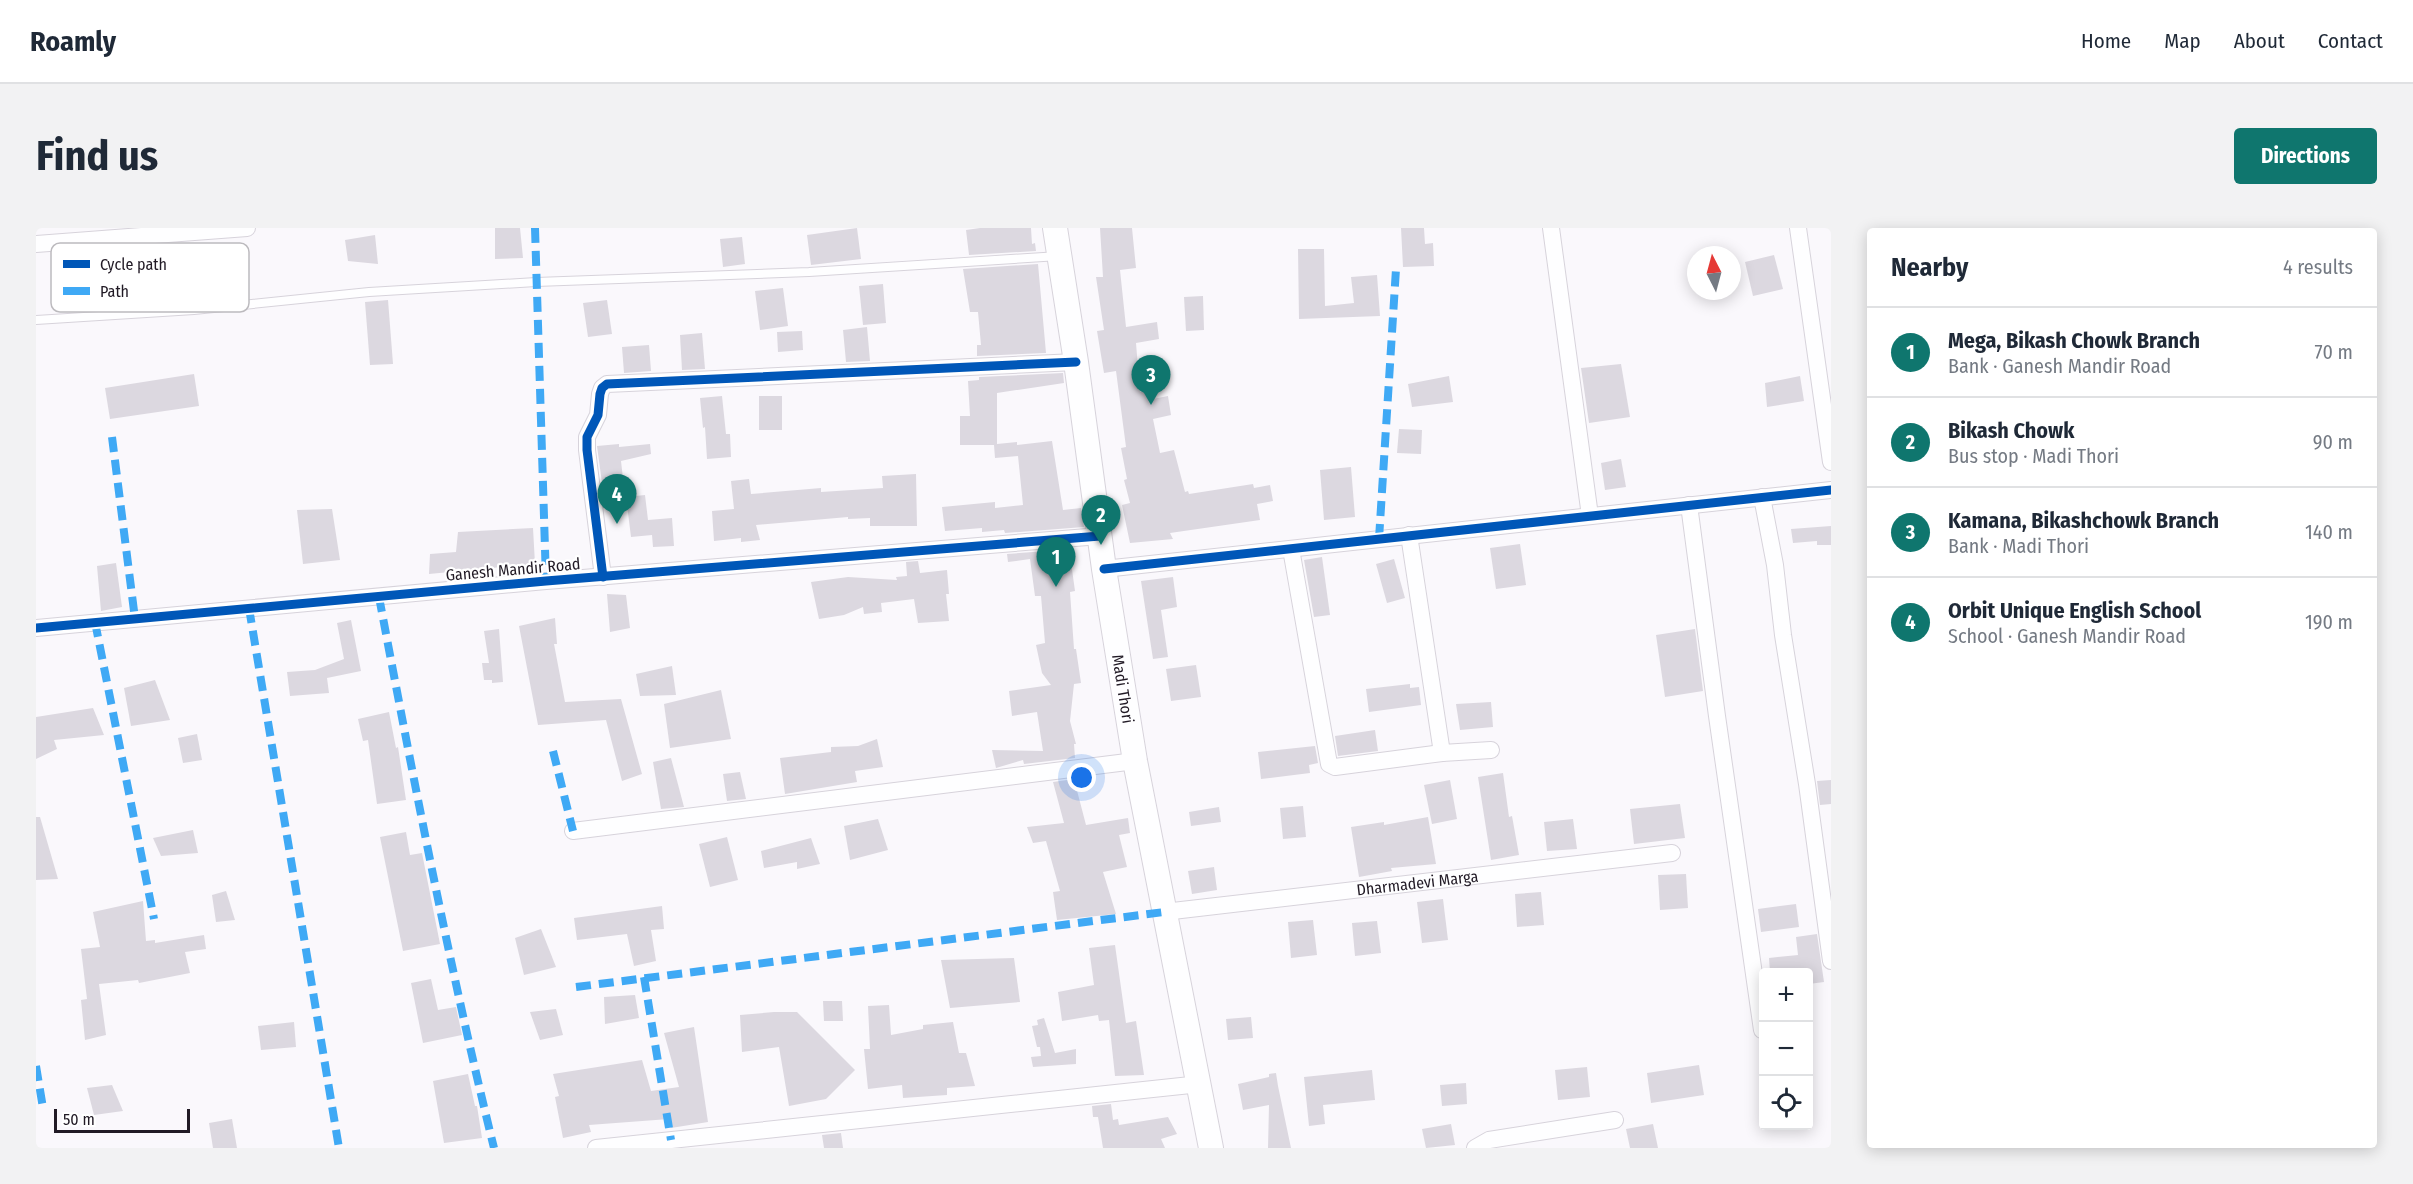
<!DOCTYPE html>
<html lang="en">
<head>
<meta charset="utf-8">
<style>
	:root { --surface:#fff; --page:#f2f2f3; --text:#1f2937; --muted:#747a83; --line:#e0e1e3; --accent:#0f766e }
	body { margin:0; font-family:"Fira Sans Condensed",sans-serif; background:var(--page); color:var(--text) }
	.controls { position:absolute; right:18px; bottom:18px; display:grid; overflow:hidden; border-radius:6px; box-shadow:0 3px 15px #0003 }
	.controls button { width:54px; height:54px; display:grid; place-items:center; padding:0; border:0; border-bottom:2px solid var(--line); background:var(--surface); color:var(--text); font:30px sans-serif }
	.compass { position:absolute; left:1651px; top:18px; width:54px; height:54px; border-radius:50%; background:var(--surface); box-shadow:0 3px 15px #0003; rotate:354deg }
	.scale { position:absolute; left:18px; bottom:15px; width:136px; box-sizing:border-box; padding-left:6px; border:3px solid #211a25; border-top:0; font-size:16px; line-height:21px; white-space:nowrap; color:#211a25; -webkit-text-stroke:4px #fff; paint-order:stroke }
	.you { position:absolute; left:1046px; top:550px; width:21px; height:21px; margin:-15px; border:4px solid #fff; border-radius:50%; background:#1a73e8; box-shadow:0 0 0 9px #1a73e833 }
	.badge { display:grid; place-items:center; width:39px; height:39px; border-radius:50%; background:var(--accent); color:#fff; font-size:20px; font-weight:700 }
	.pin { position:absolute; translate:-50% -50px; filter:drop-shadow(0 2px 3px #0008) }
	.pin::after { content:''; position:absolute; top:32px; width:21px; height:18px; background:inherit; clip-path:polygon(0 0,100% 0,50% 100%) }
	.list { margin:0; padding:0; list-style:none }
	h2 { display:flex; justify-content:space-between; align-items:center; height:78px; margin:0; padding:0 24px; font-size:26px }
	h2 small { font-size:20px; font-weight:400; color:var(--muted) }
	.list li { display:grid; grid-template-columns:39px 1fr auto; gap:18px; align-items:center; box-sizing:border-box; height:90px; padding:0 24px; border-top:2px solid var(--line) }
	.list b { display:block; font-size:22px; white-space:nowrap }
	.list p { margin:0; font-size:20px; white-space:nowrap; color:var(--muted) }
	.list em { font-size:20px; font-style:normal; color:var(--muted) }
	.icon { flex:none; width:33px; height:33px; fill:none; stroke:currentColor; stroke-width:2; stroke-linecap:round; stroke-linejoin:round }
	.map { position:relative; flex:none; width:1795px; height:920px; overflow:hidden; border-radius:6px }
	header { display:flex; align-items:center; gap:36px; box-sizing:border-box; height:84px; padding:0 30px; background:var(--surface); border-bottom:2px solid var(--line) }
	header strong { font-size:28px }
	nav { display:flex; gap:33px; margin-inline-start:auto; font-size:21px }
	.intro { display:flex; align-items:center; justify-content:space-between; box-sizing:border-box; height:144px; padding:0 36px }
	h1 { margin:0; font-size:42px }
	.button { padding:15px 27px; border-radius:6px; background:var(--accent); color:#fff; font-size:21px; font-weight:700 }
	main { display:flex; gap:36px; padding:0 36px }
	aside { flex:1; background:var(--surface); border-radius:6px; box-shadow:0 3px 15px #0003 }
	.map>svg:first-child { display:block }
</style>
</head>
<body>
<header>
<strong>Roamly</strong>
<nav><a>Home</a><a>Map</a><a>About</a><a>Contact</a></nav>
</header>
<div class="intro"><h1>Find us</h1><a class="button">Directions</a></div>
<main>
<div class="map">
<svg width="1795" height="920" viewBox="0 0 1795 920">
	<rect width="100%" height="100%" fill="#faf8fc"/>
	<g fill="#dcd8e0">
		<path d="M459,0H484L487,30L459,31Z"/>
		<path d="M821,0L825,31L775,37L771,7Z"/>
		<path d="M944,0H995L996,16L999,15L1000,23L933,27L930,2Z"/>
		<path d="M1064,0H1096L1100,40L1084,42L1090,99L1121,94L1123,111L1100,115L1104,164L1111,163L1112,172L1132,168L1135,187L1117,191L1124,225L1138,222L1149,264L1152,263L1153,266L1217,256L1218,260L1234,257L1237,273L1221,276L1224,292L1134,305L1137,311L1094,315L1086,277L1094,275L1088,252L1091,251L1085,220L1090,219L1080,143L1068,145L1061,103L1068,102L1060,49H1067Z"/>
		<path d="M1365,0H1388L1389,16L1397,15L1398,38L1367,39Z"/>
		<path d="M339,7L342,36L312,33L309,12Z"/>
		<path d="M706,9L709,36L687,39L684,11Z"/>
		<path d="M1262,21H1288L1289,78L1318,75L1315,49L1341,47L1344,88L1263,91Z"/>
		<path d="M1738,27L1747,61L1717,68L1709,34Z"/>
		<path d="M1002,36L1010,125L941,128V117H945L942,84H934L927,41Z"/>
		<path d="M847,56L850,95L827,97L823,58Z"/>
		<path d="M747,60L752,98L724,102L719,63Z"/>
		<path d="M1167,68L1168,102L1150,103L1148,69Z"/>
		<path d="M352,72L357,136L334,137L329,74Z"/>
		<path d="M571,72L576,106L552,109L547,75Z"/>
		<path d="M831,99L834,133L810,134L807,102Z"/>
		<path d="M766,103L767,122L742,124L741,104Z"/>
		<path d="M666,105L669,141L646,142L644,107Z"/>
		<path d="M613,117L615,143L588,145L586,119Z"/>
		<path d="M1585,136L1594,189L1553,195L1545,140Z"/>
		<path d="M1027,145L1028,155L961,165V216L981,214V217L1016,213L1027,282L1045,280L1048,299L969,305L968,302L946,304V300L909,303L906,279L959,274V280L987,277L982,228L959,230L958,217H924V188H934L932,153L943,152V149Z"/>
		<path d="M158,146L163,178L74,191L69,160Z"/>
		<path d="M1413,148L1417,174L1376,179L1372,156Z"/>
		<path d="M1764,148L1768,173L1731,179L1729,155Z"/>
		<path d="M686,168L690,206H694L695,229L671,231L669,199L667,200L664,170Z"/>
		<rect x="723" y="168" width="23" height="34"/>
		<path d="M1363,201L1386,202L1385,226L1361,225Z"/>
		<path d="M583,216V219L614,216L615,226L585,233L589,268L568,270L561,218Z"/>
		<path d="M1585,231L1590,259L1569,262L1565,235Z"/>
		<path d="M1315,239L1319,289L1288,292L1284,242Z"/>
		<path d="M880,246L881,298H834V290L812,291V289L720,297L724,312L705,314V310L678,313L676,283L698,281L695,253L713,251L715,266L785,260V264L847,260L846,248Z"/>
		<path d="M609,267L612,292L636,290L638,318L617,319L616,307L595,309L590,269Z"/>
		<path d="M296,281L304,332L267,336L261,282Z"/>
		<path d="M1795,298V317H1781V313L1757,315L1755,301Z"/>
		<path d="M497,300L499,336L393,346L394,326L420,324L422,304Z"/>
		<path d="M1484,316L1490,357L1460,361L1454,320Z"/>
		<path d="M1038,321L1039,327H1034L1039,363L1034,364L1038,421H1040L1045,455L1038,456L1034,493L1040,516H1038L1039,530L988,536L987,532L960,540L956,522L1007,523L1001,484L976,488L973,463L1015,457L1006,445L1000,417L1009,415L1005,368H999L994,331L972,334L971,326Z"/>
		<path d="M1286,329L1294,387L1278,389L1268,332Z"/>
		<path d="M1358,331L1369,370L1351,375L1340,336Z"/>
		<path d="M882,333L884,345L911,342L913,366H910L913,393L882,395L878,371L845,375L846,384L828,386L827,379L808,387L783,391L775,354L812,349L861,352L860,349L871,348L870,334Z"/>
		<path d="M80,335L86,379L65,383L61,338Z"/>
		<path d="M1137,349L1141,379L1125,382L1132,429L1117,431L1105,353Z"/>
		<path d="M571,366L590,367L594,400L574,404Z"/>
		<path d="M519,390L521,416H518L529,474L585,471L606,546L586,553L570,492L502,497L483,398Z"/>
		<path d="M315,392L325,443L291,450L293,465L254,468L251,444L279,442L308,431L301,395Z"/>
		<path d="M463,401L467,454L456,455V452H448L446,435H453L448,403Z"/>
		<path d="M1659,401L1667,463L1629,469L1620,407Z"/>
		<path d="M1160,437L1165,469L1135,473L1130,441Z"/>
		<path d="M636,438L640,467L604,468L600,446Z"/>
		<path d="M119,452L134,492L95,498L88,460Z"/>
		<path d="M1374,456V460L1383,459L1385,477L1333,484L1330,461Z"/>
		<path d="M685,462L695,511L634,520L628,476Z"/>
		<path d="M1455,474L1457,499L1424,502L1420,476Z"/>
		<path d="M57,480L68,507L18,512L21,521L0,531V489Z"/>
		<path d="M353,484L360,520L362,519L370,572L341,576L332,512L327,513L322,491Z"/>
		<path d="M1339,502L1342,523L1302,528L1299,508Z"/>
		<path d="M161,506L166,532L147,535L142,510Z"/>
		<path d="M841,511L847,539L819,543L821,554L749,566L744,530L795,524V519L822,518Z"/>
		<path d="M1279,518L1282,535L1273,537L1274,545L1225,551L1222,524Z"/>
		<path d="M635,530L648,579L625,581L617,534Z"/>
		<path d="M704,544L710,571L691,573L687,546Z"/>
		<path d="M1467,545L1473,589L1476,588L1483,627L1455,632L1442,549Z"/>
		<path d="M1038,551L1050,597L1092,590L1094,605L1083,607L1091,639L1067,644L1080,686L1021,692L1017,664L1024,663L1010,613L997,615L991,599L1028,595L1017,554Z"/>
		<path d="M1414,552L1421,591L1396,596L1388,557Z"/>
		<path d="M1795,552V576L1784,577L1781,553Z"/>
		<path d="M1644,576L1649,610L1598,616L1594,581Z"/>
		<path d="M1267,578L1270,609L1247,611L1244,580Z"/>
		<path d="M1183,579L1185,594L1155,598L1153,584Z"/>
		<path d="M0,589H4L22,651L0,652Z"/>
		<path d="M1392,589L1400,636L1355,640L1356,643L1323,649L1315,599L1348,594V597Z"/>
		<path d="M842,591L852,622L814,632L808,598Z"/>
		<path d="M1537,591L1541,621L1511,623L1508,594Z"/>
		<path d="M157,602L162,625L125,628L117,610Z"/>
		<path d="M370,604L374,627L386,625L404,716L367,723L344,609Z"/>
		<path d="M691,609L702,652L674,659L663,616Z"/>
		<path d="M775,610L784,636L761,641V634L728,640L725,623Z"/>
		<path d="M1178,639L1181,662L1156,666L1152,643Z"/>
		<path d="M1650,646L1652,680L1624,682L1622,647Z"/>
		<path d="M190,663L199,692L180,694L176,667Z"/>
		<path d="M1505,664L1508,697L1481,699L1479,666Z"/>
		<path d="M1407,671L1412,712L1386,715L1381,674Z"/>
		<path d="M107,673L110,713L119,712V715L168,707L170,721L149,724L154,745L103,755L102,752L63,756L70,807L49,812L45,772L51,771L45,721L64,719L57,684Z"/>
		<path d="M1760,676L1763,699L1725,704L1722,681Z"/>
		<path d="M626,678L628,701L615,702L620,733L598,738L591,706L541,712L538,690Z"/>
		<path d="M1277,692L1281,727L1255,730L1252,694Z"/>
		<path d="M1341,693L1345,725L1319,728L1316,695Z"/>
		<path d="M505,701L520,739L488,747L479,710Z"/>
		<path d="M1781,706L1788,754L1773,756V744H1734L1733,730L1762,727L1760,709Z"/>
		<path d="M1079,717L1090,795L1100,793L1108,847L1079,848L1073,792L1063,793L1062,787L1026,793L1022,764L1058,757L1053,720Z"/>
		<path d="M978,730L984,774L914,780L905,732Z"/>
		<path d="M395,751L402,782L420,779L426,807L387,815L375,755Z"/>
		<path d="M599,767L603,790L569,796L568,769Z"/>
		<path d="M787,773H806L807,793H788Z"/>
		<path d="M853,777L855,807L887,801V797L917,794L923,825H930L939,858L911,860V867L867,870L866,857L832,861L828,821H834L832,778Z"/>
		<path d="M520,781L527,807L504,812L494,784Z"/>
		<path d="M738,784H761L819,842L790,871L753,878L743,819L706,824L704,787Z"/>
		<path d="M1215,789L1217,810L1192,812L1190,791Z"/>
		<path d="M1008,790L1019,825L1040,821V836L997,839L995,829L1005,828L1004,819H1001L996,798L1002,797L1001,792Z"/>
		<path d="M258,794L260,819L225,822L222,798Z"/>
		<path d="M658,799L672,894L635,900L633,891L553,897L555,904L527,910L519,869L523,868L517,846L606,832L615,863L643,859L628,805Z"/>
		<path d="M1663,837L1668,867L1615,875L1611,845Z"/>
		<path d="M1551,839L1554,869L1522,872L1519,842Z"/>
		<path d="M1336,842L1339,872L1287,877L1289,896L1273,898L1268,849Z"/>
		<path d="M1240,845L1242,858L1255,920H1232L1233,877L1207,882L1202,856L1233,849V846Z"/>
		<path d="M432,846L439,878H441L446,910L408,915L397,853Z"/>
		<path d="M1430,855L1431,876L1406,878L1404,857Z"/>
		<path d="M76,857L87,883L58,887L51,860Z"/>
		<path d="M1075,876L1077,892L1082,891L1083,897L1132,889L1141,906L1125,911L1129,920H1067L1062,889H1057L1056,878Z"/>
		<path d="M196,891L201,920H177L173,895Z"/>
		<path d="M1415,896L1419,917L1390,920L1386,901Z"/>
		<path d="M1617,896L1622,920H1594L1590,901Z"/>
		<path d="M805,905L807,920H788L786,907Z"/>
	</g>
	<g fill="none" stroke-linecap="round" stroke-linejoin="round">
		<g stroke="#d7d3db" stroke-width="10">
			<path id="lane" d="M0,92L158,82L333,64L500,54L773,44L1023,28"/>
		</g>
		<g stroke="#d7d3db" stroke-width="18">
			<g id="street">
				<path d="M1515,0L1554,288"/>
				<path d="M1762,0L1795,234"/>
				<path d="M0,16L211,0"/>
				<path d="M1726,269L1739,337L1747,407L1771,556L1795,733"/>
				<path d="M1653,277L1681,488L1726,802"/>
				<path d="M1373,307L1406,525"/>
				<path d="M1255,321L1293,536L1299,539L1406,525L1455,522"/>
				<path d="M1068,341L1795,262"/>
				<path d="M567,349L551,222V209L562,187L564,166L566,160L571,156L1040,134"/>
				<path d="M0,400L510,353L1064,308"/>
				<path d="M537,603L1099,533"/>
				<path id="s1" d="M1128,684L1636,625"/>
				<path d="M560,920L1164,856"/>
				<path d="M1439,920L1453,912L1579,892"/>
			</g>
		</g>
		<g stroke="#d7d3db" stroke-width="26">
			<g id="secondary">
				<path id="s2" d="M1019,0L1040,134L1068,341L1099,533L1175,920"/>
			</g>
		</g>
		<use href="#lane" stroke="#fefeff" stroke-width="8"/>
		<use href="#street" stroke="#fefeff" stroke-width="16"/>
		<use href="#secondary" stroke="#fefeff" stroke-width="24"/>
		<g stroke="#3fa9f5" stroke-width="8" stroke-dasharray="15 8" stroke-linecap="butt">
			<path d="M499,0L510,353"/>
			<path d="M76,209L99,391"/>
			<path d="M1343,311L1360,41"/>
			<path d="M343,369C378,553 413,738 458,920"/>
			<path d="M213,380L303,920"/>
			<path d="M59,394L118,691"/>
			<path d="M517,523L537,603"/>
			<path d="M608,749L635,912"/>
			<path d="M540,759L1128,684"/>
			<path d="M0,838L7,880"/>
		</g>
		<g stroke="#fff" stroke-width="13">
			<g id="cycleway">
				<path d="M1068,341L1795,262"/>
				<path d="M567,349L551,222V209L562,187L564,166L566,160L571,156L1040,134"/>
				<path d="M0,400L510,353L1064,308"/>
			</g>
		</g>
		<use href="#cycleway" stroke="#0057b8" stroke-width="9"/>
	</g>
	<g text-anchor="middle" stroke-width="4.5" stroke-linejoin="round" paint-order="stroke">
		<g font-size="16" fill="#211a25" stroke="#fff">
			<text transform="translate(477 341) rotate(-5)" y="6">Ganesh Mandir Road</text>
			<text dy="6" stroke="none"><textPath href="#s2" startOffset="466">Madi Thori</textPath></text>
			<text dy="6" stroke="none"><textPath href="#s1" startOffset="255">Dharmadevi Marga</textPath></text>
		</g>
	</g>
	<rect x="15" y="15" width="198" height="69" rx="9" fill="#fff" stroke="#bcbabe" stroke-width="1.5"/>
	<rect x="27" y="32" width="27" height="8" fill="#0057b8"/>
	<rect x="27" y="59" width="27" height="8" fill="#3fa9f5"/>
	<g font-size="16" fill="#211a25">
		<text x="64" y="42">Cycle path</text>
		<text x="64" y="69">Path</text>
	</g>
</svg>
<div class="controls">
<button>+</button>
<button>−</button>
<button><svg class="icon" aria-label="locate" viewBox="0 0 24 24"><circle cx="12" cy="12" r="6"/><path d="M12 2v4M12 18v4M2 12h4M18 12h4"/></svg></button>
</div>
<svg class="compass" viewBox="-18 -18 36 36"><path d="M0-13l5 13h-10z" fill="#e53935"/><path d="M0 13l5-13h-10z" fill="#747a83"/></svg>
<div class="scale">50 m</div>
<div class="you"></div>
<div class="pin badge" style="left:1020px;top:359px">1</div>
<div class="pin badge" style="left:1065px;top:317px">2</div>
<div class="pin badge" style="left:1115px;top:177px">3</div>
<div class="pin badge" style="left:581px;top:296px">4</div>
</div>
<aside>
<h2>Nearby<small>4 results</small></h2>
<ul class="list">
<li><span class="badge">1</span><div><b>Mega, Bikash Chowk Branch</b><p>Bank · Ganesh Mandir Road</p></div><em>70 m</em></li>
<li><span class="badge">2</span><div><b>Bikash Chowk</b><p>Bus stop · Madi Thori</p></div><em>90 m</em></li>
<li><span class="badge">3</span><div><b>Kamana, Bikashchowk Branch</b><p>Bank · Madi Thori</p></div><em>140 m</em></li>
<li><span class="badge">4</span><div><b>Orbit Unique English School</b><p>School · Ganesh Mandir Road</p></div><em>190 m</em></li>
</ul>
</aside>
</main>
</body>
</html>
